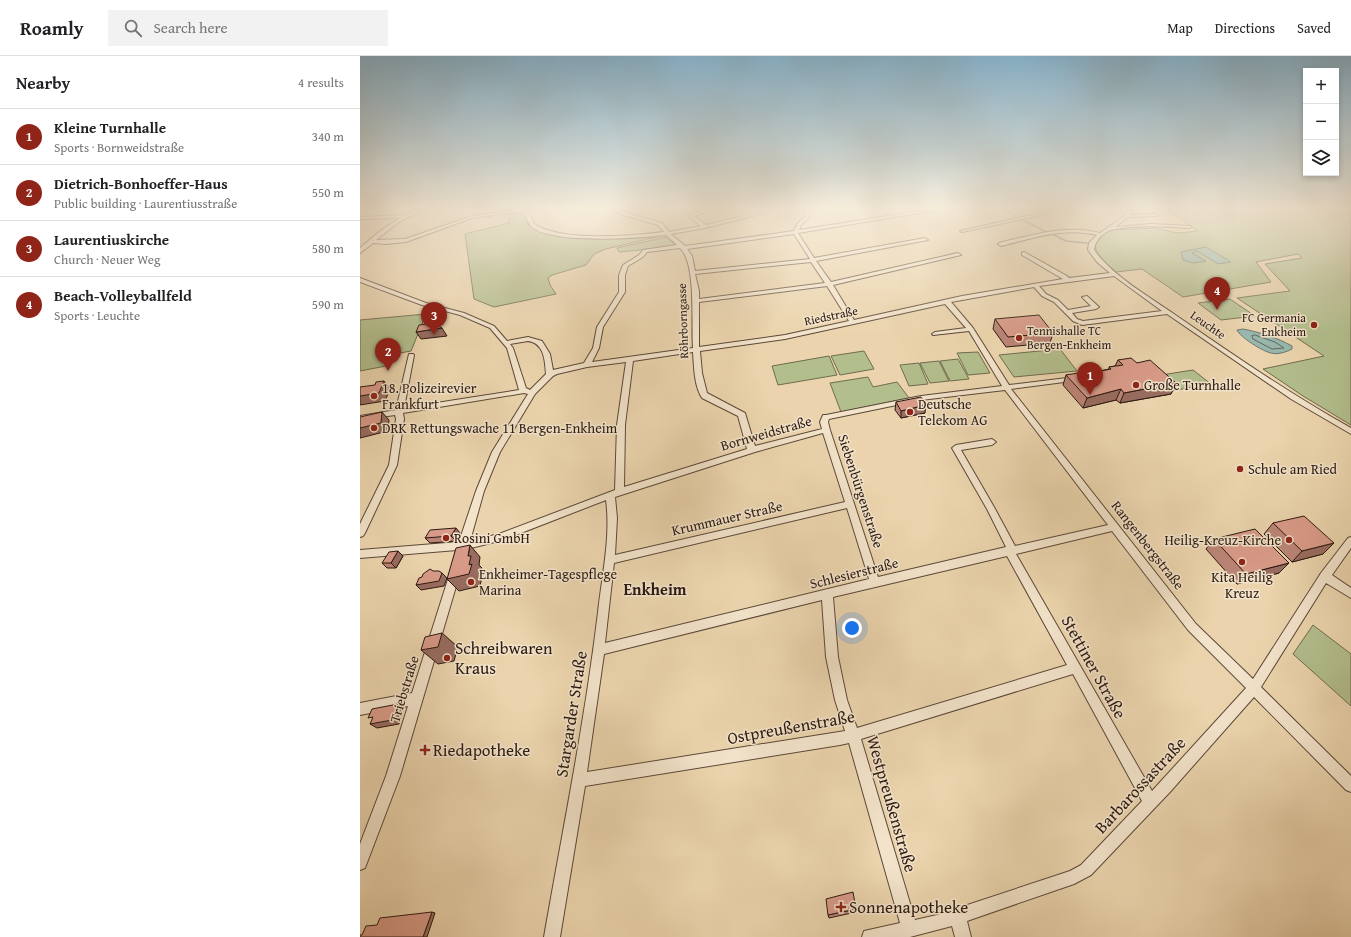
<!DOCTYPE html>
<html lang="en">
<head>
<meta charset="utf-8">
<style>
	:root { --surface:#fff; --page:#f2f2f2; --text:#202124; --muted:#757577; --line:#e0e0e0; --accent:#8f2418 }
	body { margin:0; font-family:"Gentium Book Plus",serif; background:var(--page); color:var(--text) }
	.controls { position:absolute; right:12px; top:12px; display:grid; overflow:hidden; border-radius:0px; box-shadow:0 2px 6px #0003 }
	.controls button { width:36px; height:36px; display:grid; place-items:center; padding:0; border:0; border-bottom:1px solid var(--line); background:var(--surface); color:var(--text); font:20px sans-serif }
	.you { position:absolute; left:492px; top:572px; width:14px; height:14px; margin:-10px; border:3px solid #fff; border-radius:50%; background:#1a73e8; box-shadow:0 0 0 6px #1a73e833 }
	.badge { display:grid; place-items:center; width:26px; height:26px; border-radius:50%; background:var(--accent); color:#fff; font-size:13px; font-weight:700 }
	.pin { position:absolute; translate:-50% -33px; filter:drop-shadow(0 1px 2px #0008) }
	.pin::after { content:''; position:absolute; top:21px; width:14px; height:12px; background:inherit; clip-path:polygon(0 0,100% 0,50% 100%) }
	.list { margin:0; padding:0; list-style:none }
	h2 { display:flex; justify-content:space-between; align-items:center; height:52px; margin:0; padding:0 16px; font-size:17px }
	h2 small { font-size:13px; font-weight:400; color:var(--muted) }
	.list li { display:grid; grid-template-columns:26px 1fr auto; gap:12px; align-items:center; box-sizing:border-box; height:56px; padding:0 16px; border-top:1px solid var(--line) }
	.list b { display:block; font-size:15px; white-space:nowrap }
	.list p { margin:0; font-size:13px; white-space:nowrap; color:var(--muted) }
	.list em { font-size:13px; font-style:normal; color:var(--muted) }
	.icon { flex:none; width:22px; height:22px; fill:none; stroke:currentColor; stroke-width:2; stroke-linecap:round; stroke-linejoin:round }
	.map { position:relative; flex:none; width:991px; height:881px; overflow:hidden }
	header { display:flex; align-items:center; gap:24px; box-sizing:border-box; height:56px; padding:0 20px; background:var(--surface); border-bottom:1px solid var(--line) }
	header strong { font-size:19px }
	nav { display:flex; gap:22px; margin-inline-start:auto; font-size:14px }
	.search { width:280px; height:36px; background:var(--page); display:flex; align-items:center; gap:10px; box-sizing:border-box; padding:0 14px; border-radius:0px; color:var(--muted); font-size:15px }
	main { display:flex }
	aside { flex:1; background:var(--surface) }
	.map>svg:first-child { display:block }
</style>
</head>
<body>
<header>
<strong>Roamly</strong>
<div class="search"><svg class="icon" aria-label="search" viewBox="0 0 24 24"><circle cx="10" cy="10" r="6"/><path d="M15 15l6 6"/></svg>Search here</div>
<nav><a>Map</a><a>Directions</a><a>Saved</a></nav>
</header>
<main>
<aside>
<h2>Nearby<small>4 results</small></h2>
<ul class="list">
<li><span class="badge">1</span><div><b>Kleine Turnhalle</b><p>Sports · Bornweidstraße</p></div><em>340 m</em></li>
<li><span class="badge">2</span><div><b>Dietrich-Bonhoeffer-Haus</b><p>Public building · Laurentiusstraße</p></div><em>550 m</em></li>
<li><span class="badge">3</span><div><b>Laurentiuskirche</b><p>Church · Neuer Weg</p></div><em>580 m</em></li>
<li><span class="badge">4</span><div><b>Beach-Volleyballfeld</b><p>Sports · Leuchte</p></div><em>590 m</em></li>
</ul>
</aside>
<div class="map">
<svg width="991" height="881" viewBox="0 0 991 881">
	<rect width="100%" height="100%" fill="#ebd4ad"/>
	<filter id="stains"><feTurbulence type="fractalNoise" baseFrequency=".005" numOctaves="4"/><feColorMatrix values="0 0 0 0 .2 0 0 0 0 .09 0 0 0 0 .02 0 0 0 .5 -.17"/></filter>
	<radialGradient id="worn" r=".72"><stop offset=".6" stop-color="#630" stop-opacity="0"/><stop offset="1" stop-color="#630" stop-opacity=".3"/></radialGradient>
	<g fill="#b3be8d" stroke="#6f6c4f">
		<path d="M150,153H159L153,156L164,158L169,170C204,188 260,183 298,179L300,180L246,193L234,198L226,209L192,219L188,222L190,229L196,238L134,251L114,243L105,178L149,167Z"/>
		<path d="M806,153H991V369L943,340L903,313L964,300L877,242L930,235L905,208L942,202L938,198L896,206L911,226L823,241L782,213L756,216L742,204L734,190L743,178L750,174L795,172L818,177L838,175Z"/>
		<path d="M306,181L315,189L310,191L259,196L257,192Z"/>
		<path d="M870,243L895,260L861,264L838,247Z"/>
		<path d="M66,258L51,295L29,299L26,310L0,315V264Z"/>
		<path d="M700,293L717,315L654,321L639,299Z"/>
		<path d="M504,295L514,313L480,319L471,300Z"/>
		<path d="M618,296L630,317L608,319L597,297Z"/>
		<path d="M469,300L477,319L418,329L412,310Z"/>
		<path d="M598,303L609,323L590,325L580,305Z"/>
		<path d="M579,305L589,325L570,327L560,307Z"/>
		<path d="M559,307L568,328L549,330L540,309Z"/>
		<path d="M833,314L851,328L811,335L795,320Z"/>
		<path d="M508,321L513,331L537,326L549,342L481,356L470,327Z"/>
		<path d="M953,569L991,598V650L933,598Z"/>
	</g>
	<g fill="#98b8ae" stroke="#6c786f">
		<path d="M846,191L871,206L858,208L837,195L832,197L846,205L833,207L823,204L821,196Z"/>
		<path d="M883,273C899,276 918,282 932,290V293C926,296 918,299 911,297C902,295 880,281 877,274Z"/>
	</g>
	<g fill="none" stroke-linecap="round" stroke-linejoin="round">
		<path stroke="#626860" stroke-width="1" d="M895,279L915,286L924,292L912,293L893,283L892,280Z"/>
		<g stroke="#6c786f" stroke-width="1.5">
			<path d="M641,153L658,161"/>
			<path d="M663,164L686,176"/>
			<path d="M692,178L706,185L727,187"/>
		</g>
		<g stroke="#5b4838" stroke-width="2">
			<g id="minor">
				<path d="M58,153H65L39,166L16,184L45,183L112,160L157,154L169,156L174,168C202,186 271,180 304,176L298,169L260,158L253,153H259L264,156L302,167L309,176L341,170L328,160L346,153H354L334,160L346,169L408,154L420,153L345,172L311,178L325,190L434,175L438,167L446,160L444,153H448L450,160L441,169L439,174L572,153H584L438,177L454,202L565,182L568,184L456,205L471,226L598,197L601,199L473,229L494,264L602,240L703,223L662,199V197L664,196L707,220L709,222L750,217L737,206L728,194L729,187L737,179C704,171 673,182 641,190L638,188L639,187C673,179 706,168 740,177L763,161L769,153H774L770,159L796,158L798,159L796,160L768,161L755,171L791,168L831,170V171L829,172C804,171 776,168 751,174C742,177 735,185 734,194C753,220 788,240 814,258C872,298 930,338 991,372V378L931,343L807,258L722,269L713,265L694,246L682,240L674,231L591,246L613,272L649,329L715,321V325H712L651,333L836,568L893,623L961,517L988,482L991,481V492L972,519L991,532V542L966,527L901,631L991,720V736L986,734L894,641L810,736L731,819L714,828L607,865L611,881H595L592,870L550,881H502L504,875L540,867L489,687L480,689L225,730L200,881H184C203,772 225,665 238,556C242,519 251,481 246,444L143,484L107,493L104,503L100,504L96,503L95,500L97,494L0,502V494L99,486L116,435L132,396L168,338L164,337L43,357L44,363L37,409L5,477L3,480L0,481V468L29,409L36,363L35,359L0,364V360L36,354L49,298H53L54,299L44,352L159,334L147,292L130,272L100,259L62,249L0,226V222L66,247L104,257L134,270L147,285L168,281L182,285L190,298L193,314L224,307L233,292L237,271L259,236V219L263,209L279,199L283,194L317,189L306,179C282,182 185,189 170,169C168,166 166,161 165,158L157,156L112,162L46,186L26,188L13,187L0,197V192L20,175L40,162L0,163V161L46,159ZM434,178L450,203L335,215L332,200L327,193ZM320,192C337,208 331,268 333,292L232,306L239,292L243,271L265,236V219L268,210L283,201L287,196ZM451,206L465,227L339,243V235L335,218ZM754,220L802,255L723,265L717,263L712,257L736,253L739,251L727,240L722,241L731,250L708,254L698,244L686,238L679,230ZM467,230L489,265L425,279L339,291V246ZM585,248L606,272L575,276L572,278L573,279L609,275L642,330L561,340L466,359H463L460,366L462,373L395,390L385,357L347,337L342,317L340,295L425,283ZM168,285C184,287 185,304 186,318L170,334L166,332L153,292L150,288ZM333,296C334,311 334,329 342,342L378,360L387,393L264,431L265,369L273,305ZM266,306L257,369L255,434L139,478L110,485L124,435L140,396L175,338L193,320L197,318L227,311ZM645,334L748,469L655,490L634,451L601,394L632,389L636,386L632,383L596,389L592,392L627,453L646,491L518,521L470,374L468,366L469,363L561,344ZM463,377L485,446L255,499L257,462L255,441L395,396ZM487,452L509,523L245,587L254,507ZM752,475L828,574L886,632L792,735L656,498ZM647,500L707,609L497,672L487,644L478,601L473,541ZM462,544L466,601L475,644L485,675L227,716L244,598ZM713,618L782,745L721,809L710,815L577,859L555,864L501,683Z"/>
				<path d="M690,153H697L677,160L602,176L600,175L676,158Z"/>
				<path d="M95,513L99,514L100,517L40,720L5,812L0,814V788L26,720L48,650L0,659V647L52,637L90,517L91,514Z"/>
			</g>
		</g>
		<use href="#minor" fill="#f2e3ca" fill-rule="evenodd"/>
	</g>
	<g fill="#bb8576" stroke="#2b1911">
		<path d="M635,263L693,277L690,287L646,291L633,273Z"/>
		<path d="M758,304L777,307L816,327L811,338L760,347L756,344L723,352L703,329L706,319L726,318L749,313V311L755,310Z"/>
		<path d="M536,346L565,357L541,362L535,354Z"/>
		<path d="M913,467L974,487L963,498L932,506L904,478Z"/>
		<path d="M100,477L96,485L70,487L65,482Z"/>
		<path d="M854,483L919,517L877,528L846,493Z"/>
		<path d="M43,500L36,512H27L22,507Z"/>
		<path d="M496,853V856L469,862L468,859Z"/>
	</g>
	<g fill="#986c60" stroke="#2b1911">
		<path d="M82,272L87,280L61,283L56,276Z"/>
		<path d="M24,325L30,333L25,345L0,349V340Z"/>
		<path d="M816,327L811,338L760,347L764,337Z"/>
		<path d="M761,333L756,344L723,352L727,342Z"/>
		<path d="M566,349L565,357L541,362V355Z"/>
		<path d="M22,356L29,364L28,375L0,382V372Z"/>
		<path d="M96,472L100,477L96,485L91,480Z"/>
		<path d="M974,487L963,498L932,506L942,495Z"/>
		<path d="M110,489L120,501L119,509L122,512L121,518L122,521L120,530L99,535L87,523L109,509L108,500Z"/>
		<path d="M38,495L43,500L36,512L31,507Z"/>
		<path d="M929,507L919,517L877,528L886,518Z"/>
		<path d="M82,517L87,522L84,530L61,534L56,529Z"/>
		<path d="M82,577L98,591L94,605L78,608L61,594Z"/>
		<path d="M38,648L44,652L39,668L17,672L10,668Z"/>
		<path d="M72,856L75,857L67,881H63Z"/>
	</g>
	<g fill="#d99b89" stroke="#2b1911">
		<path d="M679,259L693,277L648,281L635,263Z"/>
		<path d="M71,265L82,272L56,276L59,269L67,268Z"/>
		<path d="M771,302L777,307L790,304L816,327L764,337L761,333L727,342L706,319L724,316L726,318L751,313L749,311L763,309L758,304Z"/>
		<path d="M24,325L19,337L0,340V331L15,329L16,326Z"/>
		<path d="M561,341L566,349L541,355L536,346Z"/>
		<path d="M22,356L21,367L0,372V361Z"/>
		<path d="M944,460L974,487L942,495L913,467Z"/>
		<path d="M96,472L91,480L65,482L70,474Z"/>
		<path d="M895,473L929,507L886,518L854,483Z"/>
		<path d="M110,489L108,500H111L109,509L112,508L109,518L87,523L96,492Z"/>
		<path d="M38,495L31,507H22L29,496Z"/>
		<path d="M70,513L73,515H79L82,517L79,525L56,529L59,522L62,521L63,518Z"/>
		<path d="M82,577L78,591L61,594L65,581Z"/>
		<path d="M38,648L32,664L10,668L13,661L8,662L12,653Z"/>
		<path d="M493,836L496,853L468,859L466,843Z"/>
		<path d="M72,856L63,881H0V879H2L6,870L17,869L20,862Z"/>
	</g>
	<linearGradient id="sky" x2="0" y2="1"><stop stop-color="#88b6d1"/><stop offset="0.55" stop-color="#f6ecda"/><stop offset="1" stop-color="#f6ecda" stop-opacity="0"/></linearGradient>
	<rect width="991" height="277" fill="url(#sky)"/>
	<g fill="#8f2418" stroke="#f2e3ca" stroke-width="1.5">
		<circle cx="954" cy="269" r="4"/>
		<circle cx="659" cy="282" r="4"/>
		<circle cx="776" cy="329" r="4"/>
		<circle cx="14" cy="340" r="4"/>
		<circle cx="550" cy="356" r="4"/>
		<circle cx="14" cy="372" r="4"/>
		<circle cx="880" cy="413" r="4"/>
		<circle cx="86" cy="482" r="4"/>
		<circle cx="929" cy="484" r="4"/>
		<circle cx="882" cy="506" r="4"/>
		<circle cx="111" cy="526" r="4"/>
		<circle cx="87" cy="602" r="4"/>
		<path d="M63 688h4v4h4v4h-4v4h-4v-4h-4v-4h4z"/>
		<path d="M479 845h4v4h4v4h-4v4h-4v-4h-4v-4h4z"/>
	</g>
	<g text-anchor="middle" stroke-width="3" stroke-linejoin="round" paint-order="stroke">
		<g font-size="12" fill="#2b1911" stroke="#f2e3ca">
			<text transform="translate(471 260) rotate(-12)" y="4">Riedstraße</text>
			<text transform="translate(323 265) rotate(-92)" y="4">Röhrborngasse</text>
			<text transform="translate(848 269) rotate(35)" y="4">Leuchte</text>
		</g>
		<g font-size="12" fill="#2b1911" stroke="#f2e3ca" text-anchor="end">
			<text x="946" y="266">FC Germania<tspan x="946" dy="14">Enkheim</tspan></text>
			<text x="667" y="279" text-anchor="start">Tennishalle TC<tspan x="667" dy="14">Bergen-Enkheim</tspan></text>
		</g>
		<g font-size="14" fill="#2b1911" stroke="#f2e3ca" text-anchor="start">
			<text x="784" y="334">Große Turnhalle</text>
			<text x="22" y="337">18. Polizeirevier<tspan x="22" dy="16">Frankfurt</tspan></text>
			<text x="558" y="353">Deutsche<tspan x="558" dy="16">Telekom AG</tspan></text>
			<text x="22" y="377">DRK Rettungswache 11 Bergen-Enkheim</text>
			<text x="888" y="418">Schule am Ried</text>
			<text x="94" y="487">Rosini GmbH</text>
			<text x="921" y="489" text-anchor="end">Heilig-Kreuz-Kirche</text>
			<text x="119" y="523">Enkheimer-Tagespflege<tspan x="119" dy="16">Marina</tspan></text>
			<text x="882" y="526" text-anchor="middle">Kita Heilig<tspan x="882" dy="16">Kreuz</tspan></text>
		</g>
		<g font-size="14" fill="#2b1911" stroke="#f2e3ca">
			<text transform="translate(406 377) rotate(-16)" y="5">Bornweidstraße</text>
			<text transform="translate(501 435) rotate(72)" y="5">Siebenbürgenstraße</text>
			<text transform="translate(367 462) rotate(-13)" y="5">Krummauer Straße</text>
			<text transform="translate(788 489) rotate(52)" y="5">Rangenbergstraße</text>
			<text transform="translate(494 517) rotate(-14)" y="5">Schlesierstraße</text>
			<text transform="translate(44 633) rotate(-73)" y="5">Triebstraße</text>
		</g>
		<g font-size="16" font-weight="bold" fill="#2b1911" stroke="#f2e3ca">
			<text x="295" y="539">Enkheim</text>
		</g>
		<g font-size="17" fill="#2b1911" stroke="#f2e3ca" text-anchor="start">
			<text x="95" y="598">Schreibwaren<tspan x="95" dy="20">Kraus</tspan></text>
			<text x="73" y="700">Riedapotheke</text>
			<text x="489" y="857">Sonnenapotheke</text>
		</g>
		<g font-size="17" fill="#2b1911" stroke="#f2e3ca">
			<text transform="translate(734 611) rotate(61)" y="6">Stettiner Straße</text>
			<text transform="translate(211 658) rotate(-81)" y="6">Stargarder Straße</text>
			<text transform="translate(431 671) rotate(-10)" y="6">Ostpreußenstraße</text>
			<text transform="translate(780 729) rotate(-47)" y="6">Barbarossastraße</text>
			<text transform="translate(532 748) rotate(74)" y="6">Westpreußenstraße</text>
		</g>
	</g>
	<rect width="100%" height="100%" filter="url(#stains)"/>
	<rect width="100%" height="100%" fill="url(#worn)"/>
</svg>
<div class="controls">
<button>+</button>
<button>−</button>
<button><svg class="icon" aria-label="layers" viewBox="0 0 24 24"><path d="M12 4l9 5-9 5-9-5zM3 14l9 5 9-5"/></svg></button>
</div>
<div class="you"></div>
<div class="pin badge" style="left:730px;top:339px">1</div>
<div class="pin badge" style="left:28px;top:315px">2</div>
<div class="pin badge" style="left:74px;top:279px">3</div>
<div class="pin badge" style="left:857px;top:254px">4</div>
</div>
</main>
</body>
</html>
